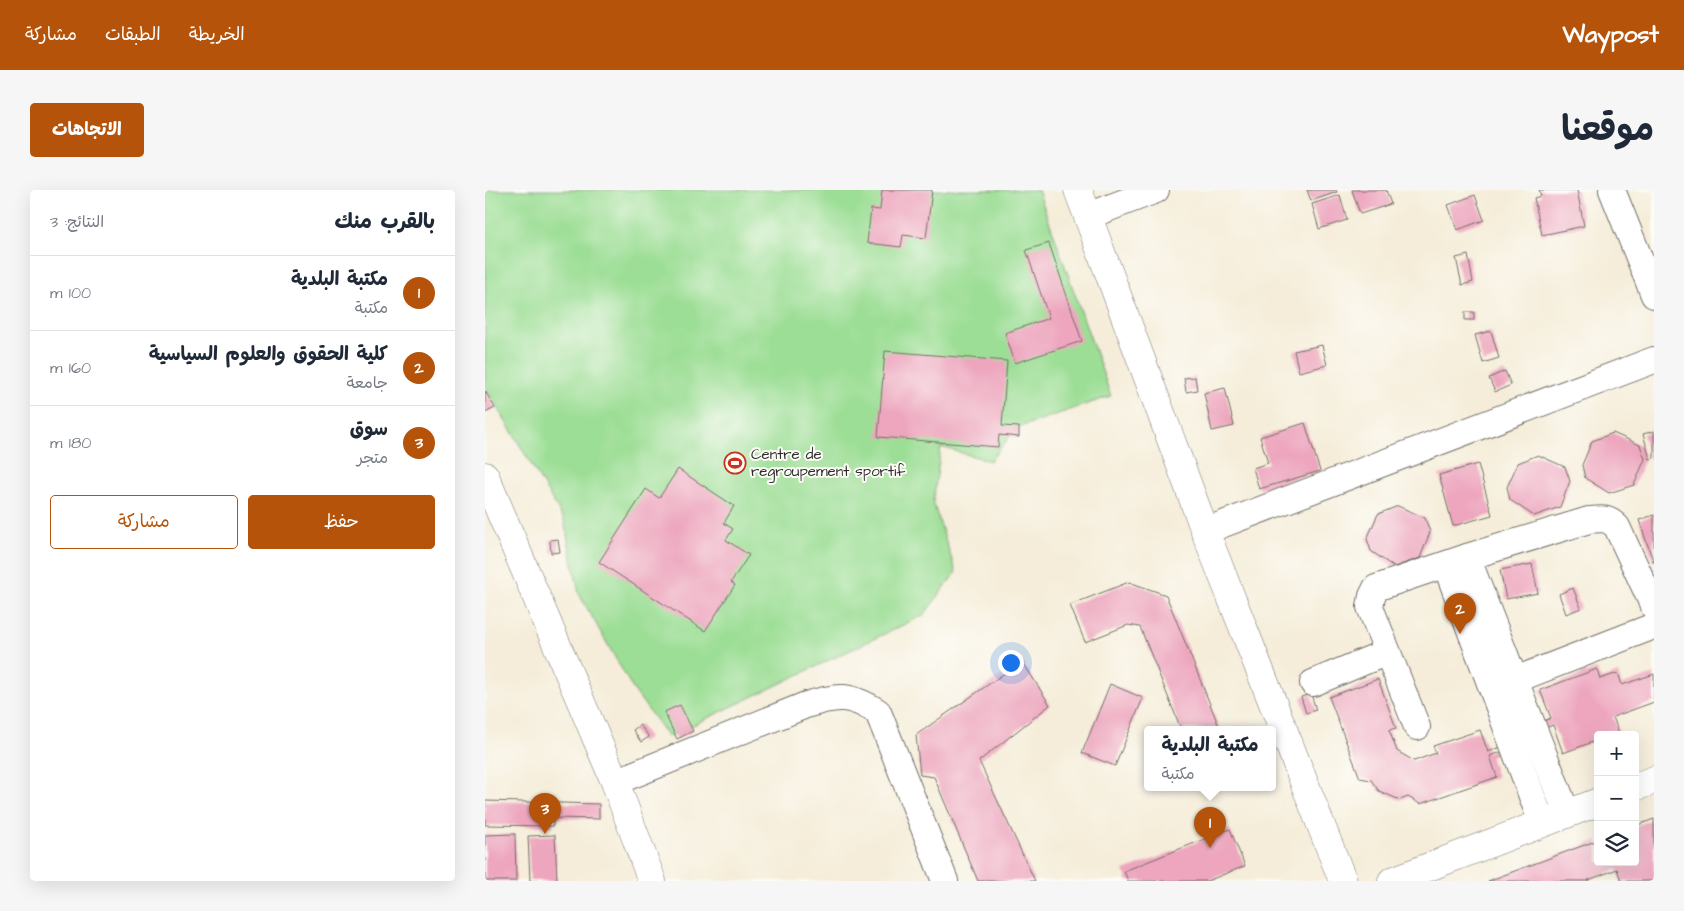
<!DOCTYPE html>
<html lang="ar">
<head>
<meta charset="utf-8">
<style>
	:root { --surface:#fff; --page:#f6f6f7; --text:#1f2937; --muted:#747a83; --line:#e0e1e3; --accent:#b45309 }
	body { margin:0; font-family:"Architects Daughter","Playpen Sans Arabic",sans-serif; background:var(--page); color:var(--text); direction:rtl }
	.controls { position:absolute; right:15px; bottom:15px; display:grid; overflow:hidden; border-radius:5px; box-shadow:0 5px 20px #0002 }
	.controls button { width:45px; height:45px; display:grid; place-items:center; padding:0; border:0; border-bottom:1px solid var(--line); background:var(--surface); color:var(--text); font:25px sans-serif }
	.you { position:absolute; left:525px; top:472px; width:18px; height:18px; margin:-12px; border:4px solid #fff; border-radius:50%; background:#1a73e8; box-shadow:0 0 0 8px #1a73e833 }
	.badge { display:grid; place-items:center; width:32px; height:32px; border-radius:50%; background:var(--accent); color:#fff; font-size:16px; font-weight:700 }
	.pin { position:absolute; translate:-50% -41px; filter:drop-shadow(0 1px 2px #0008) }
	.pin::after { content:''; position:absolute; top:26px; width:18px; height:15px; background:inherit; clip-path:polygon(0 0,100% 0,50% 100%) }
	.popup { position:absolute; left:659px; top:536px; width:132px; height:65px; box-sizing:border-box; display:grid; place-content:center; border-radius:5px; background:var(--surface); filter:drop-shadow(0 1px 4px #0005); font-size:16px; white-space:nowrap; color:var(--muted) }
	.popup b { font-size:19px; color:var(--text) }
	.popup::after { content:''; position:absolute; left:50%; top:100%; margin-left:-10px; border:10px solid transparent; border-top-color:var(--surface) }
	.list { margin:0; padding:0; list-style:none }
	h2 { display:flex; justify-content:space-between; align-items:center; height:65px; margin:0; padding:0 20px; font-size:21px }
	h2 small { font-size:16px; font-weight:400; color:var(--muted) }
	.list li { display:grid; grid-template-columns:32px 1fr auto; gap:15px; align-items:center; box-sizing:border-box; height:75px; padding:0 20px; border-top:1px solid var(--line) }
	.list b { display:block; font-size:19px; white-space:nowrap }
	.list p { margin:0; font-size:16px; white-space:nowrap; color:var(--muted) }
	.list em { font-size:16px; font-style:normal; color:var(--muted) }
	.actions { display:flex; gap:10px; padding:15px 20px }
	.actions a { flex:1; padding:11px 0; border:1px solid var(--accent); border-radius:5px; text-align:center; font-size:18px; color:var(--accent) }
	.actions .main { background:var(--accent); color:#fff }
	.icon { flex:none; width:28px; height:28px; fill:none; stroke:currentColor; stroke-width:2; stroke-linecap:round; stroke-linejoin:round }
	.map { position:relative; flex:none; width:1169px; height:691px; overflow:hidden; direction:ltr; border-radius:5px }
	header { display:flex; align-items:center; gap:30px; box-sizing:border-box; height:70px; padding:0 25px; background:var(--accent); color:#fff }
	header strong { font-size:24px }
	nav { display:flex; gap:28px; margin-inline-start:auto; font-size:18px }
	.intro { display:flex; align-items:center; justify-content:space-between; box-sizing:border-box; height:120px; padding:0 30px }
	h1 { margin:0; font-size:35px }
	.button { padding:12px 22px; border-radius:5px; background:var(--accent); color:#fff; font-size:18px; font-weight:700 }
	main { display:flex; gap:30px; padding:0 30px }
	aside { flex:1; background:var(--surface); border-radius:5px; box-shadow:0 5px 20px #0002 }
	.map>svg:first-child { display:block }
</style>
</head>
<body>
<header>
<strong>Waypost</strong>
<nav><a>الخريطة</a><a>الطبقات</a><a>مشاركة</a></nav>
</header>
<div class="intro"><h1>موقعنا</h1><a class="button">الاتجاهات</a></div>
<main>
<div class="map">
<svg width="1169" height="691" viewBox="0 0 1169 691">
	<rect width="100%" height="100%" fill="#fdfcf7"/>
	<filter id="ink" filterUnits="userSpaceOnUse"><feTurbulence type="fractalNoise" baseFrequency=".02" numOctaves="2"/><feDisplacementMap in="SourceGraphic" scale="10" xChannelSelector="R" yChannelSelector="G"/><feConvolveMatrix kernelMatrix="1 2 1 2 8 2 1 2 1" color-interpolation-filters="sRGB"/></filter>
	<filter id="wash" filterUnits="userSpaceOnUse"><feTurbulence type="fractalNoise" baseFrequency=".0096" numOctaves="4" result="noise"/><feDisplacementMap in="SourceGraphic" scale="20" xChannelSelector="R" yChannelSelector="G"/><feGaussianBlur stdDeviation="1.12" result="paint"/><feColorMatrix in="noise" values="0 0 0 0 0 0 0 0 0 0 0 0 0 0 0 0 0 1.4 0 .05"/><feComposite in="paint" operator="in"/></filter>
	<g filter="url(#wash)">
		<rect width="100%" height="100%" fill="#f5edd9"/>
		<path fill="#9cde95" stroke="#648460" d="M0,0H553L626,206L532,238L505,271L456,257L448,312L471,382L439,425L183,547L148,499L94,404L79,330L0,196Z"/>
		<g id="blocks">
			<g fill="#eda6be">
				<path d="M397,0H447L441,48L418,45L416,57L382,53L386,19L395,20Z"/>
				<path d="M822,0H851L852,2L826,11Z"/>
				<path d="M867,0H901L906,14L875,24Z"/>
				<path d="M1054,0H1092L1099,36L1057,45L1049,8L1056,6Z"/>
				<path d="M855,5L862,30L834,39L827,14Z"/>
				<path d="M990,5L999,30L972,40L963,15Z"/>
				<path d="M564,53L597,151L530,173L520,143L564,128L541,60Z"/>
				<path d="M983,65L988,92L977,95L971,68Z"/>
				<rect x="980" y="122" width="9" height="8"/>
				<path d="M1006,141L1014,168L998,173L990,145Z"/>
				<path d="M837,155L842,175L814,182L809,161Z"/>
				<path d="M400,161L522,171L517,236L534,237V247L514,245L513,257L393,247Z"/>
				<path d="M1020,181L1026,195L1010,202L1004,188Z"/>
				<path d="M710,187L712,200L701,202L699,188Z"/>
				<path d="M740,198L749,236L727,241L719,203Z"/>
				<path d="M0,201L10,218L0,223Z"/>
				<path d="M820,233L835,281L774,299L768,278L783,273L775,247Z"/>
				<path d="M1169,241V268L1165,269L1158,244Z"/>
				<path d="M1128,243L1155,255L1160,269L1149,295L1124,303L1100,288L1097,275L1107,251Z"/>
				<path d="M1053,265L1080,277L1085,291L1075,317L1049,326L1025,310L1022,297L1033,273Z"/>
				<path d="M993,274L1007,325L968,336L954,285Z"/>
				<path d="M193,279L249,316L239,333L248,339L241,350L264,365L246,392L250,395L220,441L114,372L161,299L174,308Z"/>
				<path d="M913,316L940,328L945,342L935,368L909,377L886,361L882,349L893,324Z"/>
				<path d="M1169,325V373L1154,330Z"/>
				<path d="M73,349L75,362L66,363L65,350Z"/>
				<path d="M1047,374L1053,403L1021,409L1015,380Z"/>
				<path d="M644,392L681,405L735,539H696L655,437L643,435L600,452L585,415Z"/>
				<path d="M1088,398L1096,418L1081,424L1074,404Z"/>
				<path d="M537,471L565,515L494,571L550,691H493L449,587L435,585L431,545Z"/>
				<path d="M1112,479L1115,489L1133,483L1137,495L1169,484V512L1128,527L1134,543L1128,545H1113V550L1078,563L1068,535L1058,539L1056,532L1066,528L1055,500Z"/>
				<path d="M893,489L911,538L904,540L912,561L929,571L951,563L948,556L995,540L1003,562L1016,557L1017,562L1005,566L1012,587L935,614L923,607L915,610L894,601L886,590L875,588L844,507Z"/>
				<path d="M625,494L658,508L630,576L597,563Z"/>
				<path d="M826,504L831,520L821,523L816,507Z"/>
				<path d="M195,515L208,541L192,549L179,522Z"/>
				<path d="M155,535L164,547L156,552L148,540Z"/>
				<path d="M0,611L114,614V629L68,628V636L0,635Z"/>
				<path d="M1169,629V691H1136L1132,679L1101,691H1003L1113,650V672H1150V636Z"/>
				<path d="M745,639L760,676L722,691H643L639,681Z"/>
				<path d="M30,644L31,691H0V645Z"/>
				<path d="M70,645L72,691H45L43,646Z"/>
			</g>
		</g>
	</g>
	<g filter="url(#ink)">
		<use href="#blocks" fill-opacity="0" stroke="#726f68" stroke-width="1"/>
		<g fill="none" stroke-linecap="round" stroke-linejoin="round">
			<g stroke="#726f68" stroke-width="28">
				<g id="minor">
					<path d="M1127,0L1169,105"/>
					<path d="M603,26L671,0"/>
					<path d="M720,341L1169,170"/>
					<path d="M982,367L1082,624"/>
					<path d="M961,375L1057,633"/>
					<path d="M828,493L902,462"/>
					<path d="M1012,497L1169,436"/>
					<path d="M932,537L885,417L887,406L891,398L982,367L1104,330C1117,329 1122,327 1132,337L1169,417"/>
					<path d="M130,592L321,515C352,505 365,504 393,522L460,691"/>
				</g>
			</g>
			<g stroke="#726f68" stroke-width="29">
				<g id="major">
					<path d="M593,0L720,341L858,691"/>
					<path d="M0,286L130,592L167,691"/>
					<path d="M1150,597L1169,590"/>
					<path d="M907,691L1113,612"/>
				</g>
			</g>
			<use href="#minor" stroke="#fff" stroke-width="26"/>
			<use href="#major" stroke="#fff" stroke-width="28"/>
		</g>
	</g>
	<defs>
		<g id="stadium-ring" transform="scale(1.125)"><circle r="9.5" fill="#fdfcf7" stroke="#c8321e" stroke-width="1.5"/><path d="M0-5a6.5 5 0 1 0 0 10a6.5 5 0 1 0 0-10ZM-3.5-1.8h7v3.6h-7Z" fill="#c8321e"/></g>
	</defs>
	<g fill-rule="evenodd">
		<use href="#stadium-ring" x="250" y="273"/>
	</g>
	<g text-anchor="middle" stroke-width="4" stroke-linejoin="round" paint-order="stroke">
		<g font-size="15" fill="#2b2b2b" stroke="#fdfcf7" text-anchor="start">
			<text x="266" y="269">Centre de<tspan x="266" dy="17">regroupement sportif</tspan></text>
		</g>
	</g>
</svg>
<div class="controls">
<button>+</button>
<button>−</button>
<button><svg class="icon" aria-label="layers" viewBox="0 0 24 24"><path d="M12 4l9 5-9 5-9-5zM3 14l9 5 9-5"/></svg></button>
</div>
<div class="you"></div>
<div class="pin badge" style="left:725px;top:658px">1</div>
<div class="popup"><b>مكتبة البلدية</b>مكتبة</div>
<div class="pin badge" style="left:975px;top:444px">2</div>
<div class="pin badge" style="left:60px;top:644px">3</div>
</div>
<aside>
<h2>بالقرب منك<small>النتائج: 3</small></h2>
<ul class="list">
<li><span class="badge">1</span><div><b>مكتبة البلدية</b><p>مكتبة</p></div><em>100 m</em></li>
<li><span class="badge">2</span><div><b>كلية الحقوق والعلوم السياسية</b><p>جامعة</p></div><em>160 m</em></li>
<li><span class="badge">3</span><div><b>سوق</b><p>متجر</p></div><em>180 m</em></li>
</ul>
<div class="actions"><a class="main">حفظ</a><a>مشاركة</a></div>
</aside>
</main>
</body>
</html>
